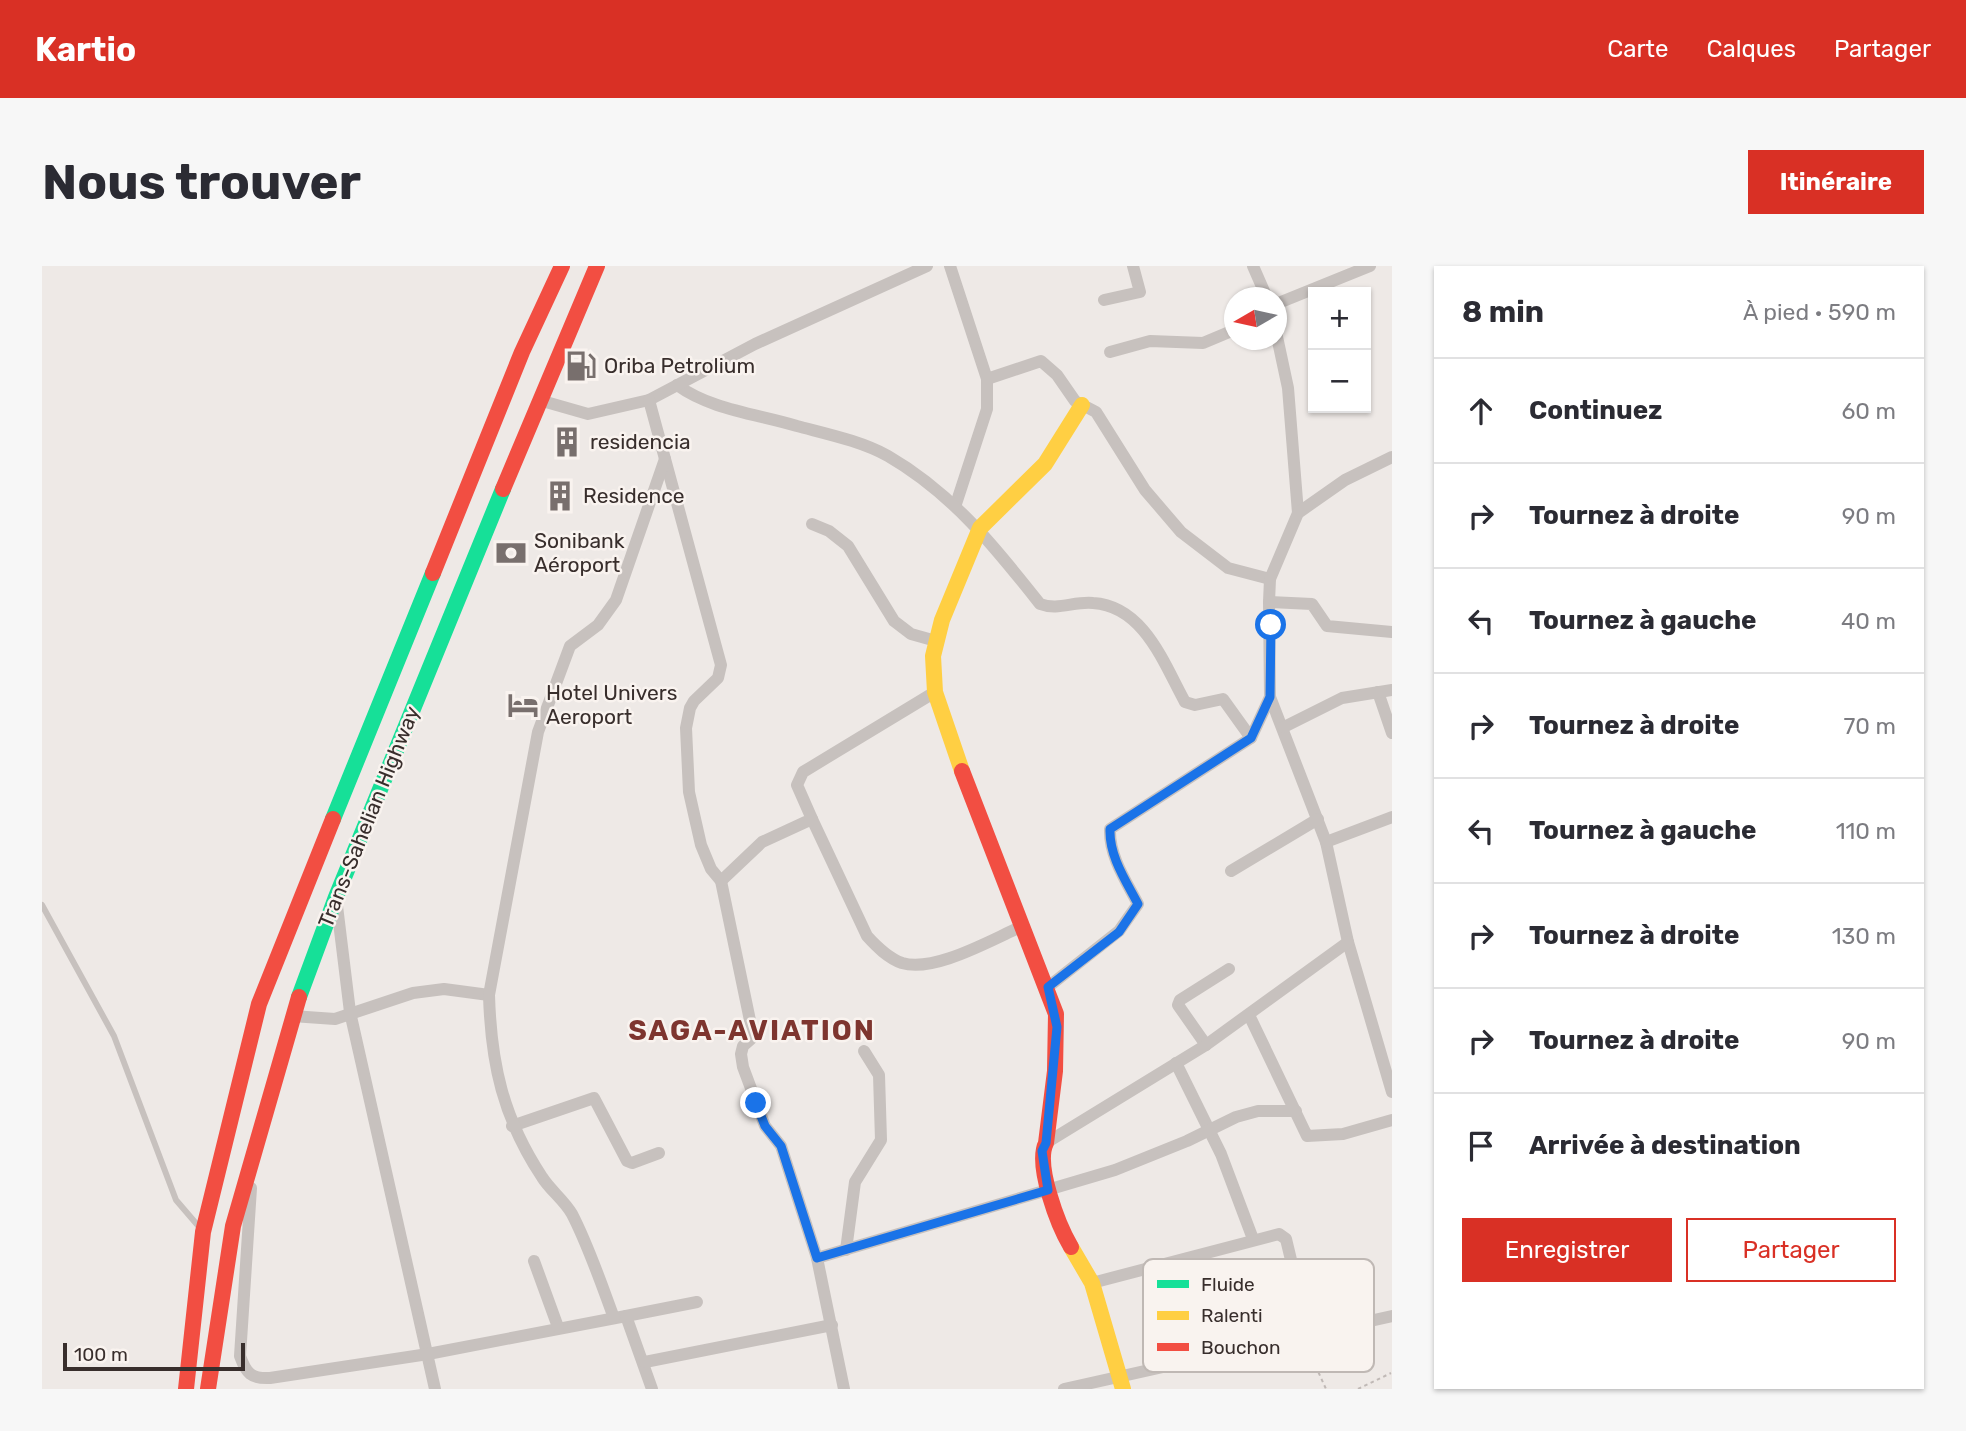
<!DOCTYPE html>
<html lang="fr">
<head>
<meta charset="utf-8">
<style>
	:root { --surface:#fff; --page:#f7f7f7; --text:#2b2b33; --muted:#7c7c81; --line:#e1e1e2; --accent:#d93025 }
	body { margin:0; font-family:Rubik,sans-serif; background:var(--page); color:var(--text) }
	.controls { position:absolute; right:21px; top:21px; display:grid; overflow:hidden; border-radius:0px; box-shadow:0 2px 5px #0004 }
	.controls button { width:63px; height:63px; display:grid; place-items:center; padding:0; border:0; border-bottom:2px solid var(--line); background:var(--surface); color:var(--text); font:35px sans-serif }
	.compass { position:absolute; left:1182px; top:21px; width:63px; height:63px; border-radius:50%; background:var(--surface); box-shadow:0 2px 5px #0004; rotate:261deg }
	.scale { position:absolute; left:21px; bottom:18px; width:182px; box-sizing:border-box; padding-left:7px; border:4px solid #382e2c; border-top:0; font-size:19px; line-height:24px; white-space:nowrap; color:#382e2c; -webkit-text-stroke:5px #f9f3ef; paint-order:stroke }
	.stop { position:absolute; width:21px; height:21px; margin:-16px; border:5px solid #1a73e8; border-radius:50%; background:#fff }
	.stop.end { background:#1a73e8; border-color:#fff; box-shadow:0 2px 7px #0008 }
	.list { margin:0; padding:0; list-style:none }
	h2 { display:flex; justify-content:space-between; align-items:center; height:91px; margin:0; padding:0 28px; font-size:30px }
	h2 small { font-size:23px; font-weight:400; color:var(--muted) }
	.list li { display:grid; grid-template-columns:46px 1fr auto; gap:21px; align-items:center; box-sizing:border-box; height:105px; padding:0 28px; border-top:2px solid var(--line) }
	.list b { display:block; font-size:26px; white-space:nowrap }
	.list em { font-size:23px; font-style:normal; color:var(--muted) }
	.actions { display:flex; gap:14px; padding:21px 28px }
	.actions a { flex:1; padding:16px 0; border:2px solid var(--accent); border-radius:0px; text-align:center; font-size:24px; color:var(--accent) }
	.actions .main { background:var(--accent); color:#fff }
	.icon { flex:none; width:38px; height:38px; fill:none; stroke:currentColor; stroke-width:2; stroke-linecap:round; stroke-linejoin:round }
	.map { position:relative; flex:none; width:1350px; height:1123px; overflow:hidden; border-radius:0px }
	header { display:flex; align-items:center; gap:42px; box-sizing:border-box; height:98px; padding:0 35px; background:var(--accent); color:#fff }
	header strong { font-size:33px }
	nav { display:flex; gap:38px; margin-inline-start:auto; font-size:24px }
	.intro { display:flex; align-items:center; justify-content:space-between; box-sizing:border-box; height:168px; padding:0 42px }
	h1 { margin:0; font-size:49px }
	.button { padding:18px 32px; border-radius:0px; background:var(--accent); color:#fff; font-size:24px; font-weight:700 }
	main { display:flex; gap:42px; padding:0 42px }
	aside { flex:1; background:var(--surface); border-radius:0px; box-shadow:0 2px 5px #0004 }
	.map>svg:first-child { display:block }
</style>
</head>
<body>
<header>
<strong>Kartio</strong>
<nav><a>Carte</a><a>Calques</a><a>Partager</a></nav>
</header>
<div class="intro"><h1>Nous trouver</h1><a class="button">Itinéraire</a></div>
<main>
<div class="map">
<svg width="1350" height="1123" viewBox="0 0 1350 1123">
	<rect width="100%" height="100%" fill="#eee9e6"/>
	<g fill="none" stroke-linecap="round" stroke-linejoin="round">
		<g stroke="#c0b9b6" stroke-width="2" stroke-dasharray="3.5 3.5" stroke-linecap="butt">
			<path d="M1265,1081L1284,1123"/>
			<path d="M1316,1123L1349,1107"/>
		</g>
		<path stroke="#c7c1be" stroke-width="6" d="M0,639L72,770L134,934L158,962"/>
		<g stroke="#c7c1be" stroke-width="12">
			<path d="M908,0L945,113V143L914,238"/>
			<path d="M1211,0L1225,32"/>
			<path d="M1062,34L1098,26L1091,0"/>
			<path d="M1234,38L1328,0"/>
			<path d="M1234,66L1246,122L1256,247"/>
			<path d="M1068,86L1108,75L1161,77L1192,64"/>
			<path d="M945,113L999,95L1015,109L1033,135L1054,146L1103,224L1139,266L1186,302L1228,313"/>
			<path d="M635,119C669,144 716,148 755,160C785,168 819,175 846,190C910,227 953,281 998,338C1016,345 1032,335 1051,337C1102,340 1122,398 1143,436L1153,439L1181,433L1209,472"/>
			<path d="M497,134L546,148L607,134L713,78L885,0"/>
			<path d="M607,134L679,399L676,412L652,435L648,442L644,462L647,526L659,579L669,603L679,615L710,764L709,773L701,780L699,788L701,801L723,860L739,880L775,992L802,1123"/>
			<path d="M1350,191L1303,214L1256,247L1228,313L1227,336L1228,431L1284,576L1306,676L1350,826"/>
			<path d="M770,258L787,265L806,280L852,355L869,368L894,375"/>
			<path d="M1227,336L1270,338L1285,360L1350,366"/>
			<path d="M1336,426L1350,467"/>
			<path d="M1242,461L1300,432L1350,424"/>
			<path d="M770,553L825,670C835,681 846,692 860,697C893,707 950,673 981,660"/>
			<path d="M1284,576L1350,551"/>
			<path d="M1189,605L1276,553"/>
			<path d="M679,615L720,576L770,553L755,519L761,506L893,426"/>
			<path d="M295,640L308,746L393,1123"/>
			<path d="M1006,721L1077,665L1096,638C1084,615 1067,590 1068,563L1209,472L1228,431"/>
			<path d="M1207,749L1265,870L1301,868L1350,854"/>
			<path d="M250,750L293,753L371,727L402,723L447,729"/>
			<path d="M1164,779L1136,739L1138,734L1187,703"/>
			<path d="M1134,797L1179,888L1211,973"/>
			<path d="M470,860L552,832L585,895L590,897L617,887"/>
			<path d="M1004,877L1164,779L1306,676"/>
			<path d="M209,922L198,1090C204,1107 209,1113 228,1112L386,1088L584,1050L610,1123"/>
			<path d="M804,984L813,916L839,874L837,809L822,785"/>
			<path d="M775,992L1073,904L1145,875L1194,851L1216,845H1254"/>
			<path d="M492,995L516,1061"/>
			<path d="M1050,1017L1237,968L1244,973L1267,1069"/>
			<path d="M584,1050L655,1036"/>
			<path d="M572,1052C559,1017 547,981 530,948C522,934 508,924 500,911C461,852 449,798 447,729L496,466L528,380L556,359L574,334L623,193"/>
			<path d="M603,1096L790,1059"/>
			<path d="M1022,1123L1350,1050"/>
		</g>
		<g stroke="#16e098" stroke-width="16">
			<path d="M291,553L391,307"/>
			<path d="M257,731L294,631L461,223"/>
		</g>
		<g stroke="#ffcf43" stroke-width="16">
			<path d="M920,505L893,426L891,390L900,354L938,262L1003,198L1040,139"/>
			<path d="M1029,981L1050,1017L1081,1123"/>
		</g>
		<g stroke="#f24e42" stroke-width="16">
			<path d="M461,223L555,0"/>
			<path d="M391,307L480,86L520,0"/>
			<path d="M920,505L1014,748L1013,805L1004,877C993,899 1016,959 1029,981"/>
			<path d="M144,1123L161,966L217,738L291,553"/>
			<path d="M166,1123L191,960L257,731"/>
		</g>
	</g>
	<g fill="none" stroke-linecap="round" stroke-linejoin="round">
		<path stroke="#1a73e8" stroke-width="9" d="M714,837L723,860L739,880L775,992L1006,924L1000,885L1004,877L1015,761L1006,721L1077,666L1096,638C1084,615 1067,590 1068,563L1209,472L1228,431L1229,359"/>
	</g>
	<defs>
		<g id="fuel-bare" transform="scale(2.415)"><path d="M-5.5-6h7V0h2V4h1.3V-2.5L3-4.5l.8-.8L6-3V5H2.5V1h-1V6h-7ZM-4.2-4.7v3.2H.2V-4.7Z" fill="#786f6d" stroke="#f9f3ef" stroke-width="2.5" paint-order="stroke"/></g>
		<g id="building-bare" transform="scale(2.415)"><path d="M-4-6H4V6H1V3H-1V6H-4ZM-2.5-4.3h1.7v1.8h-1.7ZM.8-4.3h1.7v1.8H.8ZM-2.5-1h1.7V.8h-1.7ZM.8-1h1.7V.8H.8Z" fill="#786f6d" stroke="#f9f3ef" stroke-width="2.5" paint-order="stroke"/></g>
		<g id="bank-bare" transform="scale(2.415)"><path d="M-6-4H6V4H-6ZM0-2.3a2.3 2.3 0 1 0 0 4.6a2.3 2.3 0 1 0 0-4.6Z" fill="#786f6d" stroke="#f9f3ef" stroke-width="2.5" paint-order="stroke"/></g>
		<g id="hotel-bare" transform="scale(2.415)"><path d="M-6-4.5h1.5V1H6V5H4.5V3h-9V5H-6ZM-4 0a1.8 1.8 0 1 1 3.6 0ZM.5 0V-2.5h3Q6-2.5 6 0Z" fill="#786f6d" stroke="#f9f3ef" stroke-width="2.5" paint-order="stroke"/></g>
	</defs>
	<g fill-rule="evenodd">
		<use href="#fuel-bare" x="539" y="100"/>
		<use href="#building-bare" x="525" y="176"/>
		<use href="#building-bare" x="518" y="230"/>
		<use href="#bank-bare" x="469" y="287"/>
		<use href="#hotel-bare" x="481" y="439"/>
	</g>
	<g text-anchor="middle" stroke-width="5" stroke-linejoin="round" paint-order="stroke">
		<g font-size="21" fill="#382e2c" stroke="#f9f3ef" text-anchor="start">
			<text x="562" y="107">Oriba Petrolium</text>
			<text x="548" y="183">residencia</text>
			<text x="541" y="237">Residence</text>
			<text x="492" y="282">Sonibank<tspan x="492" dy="24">Aéroport</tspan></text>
			<text x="504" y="434">Hotel Univers<tspan x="504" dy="24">Aeroport</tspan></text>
		</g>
		<g font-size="21" fill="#382e2c" stroke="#f9f3ef">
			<text transform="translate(327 551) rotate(-68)" y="7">Trans-Sahelian Highway</text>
		</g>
		<g font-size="28" font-weight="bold" letter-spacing="2" fill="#7e352f" stroke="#f9f3ef">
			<text x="710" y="774">SAGA-AVIATION</text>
		</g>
	</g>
	<rect x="1101" y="993" width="231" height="113" rx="10" fill="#f9f3ef" stroke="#bfb8b4" stroke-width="2"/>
	<rect x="1115" y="1014" width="32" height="8" fill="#16e098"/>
	<rect x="1115" y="1045" width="32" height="9" fill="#ffcf43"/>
	<rect x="1115" y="1077" width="32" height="8" fill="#f24e42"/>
	<g font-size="19" fill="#382e2c">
		<text x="1159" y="1025">Fluide</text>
		<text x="1159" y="1056">Ralenti</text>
		<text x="1159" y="1088">Bouchon</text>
	</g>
</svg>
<div class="controls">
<button>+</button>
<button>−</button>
</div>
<svg class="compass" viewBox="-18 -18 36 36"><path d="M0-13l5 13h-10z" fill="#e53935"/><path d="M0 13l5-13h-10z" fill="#7c7c81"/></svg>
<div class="scale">100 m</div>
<div class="stop" style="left:1229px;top:359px"></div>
<div class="stop end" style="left:714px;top:837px"></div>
</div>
<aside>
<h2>8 min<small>À pied · 590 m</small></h2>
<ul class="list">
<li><svg class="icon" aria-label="ahead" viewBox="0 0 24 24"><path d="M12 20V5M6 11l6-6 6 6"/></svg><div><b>Continuez</b></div><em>60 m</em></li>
<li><svg class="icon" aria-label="right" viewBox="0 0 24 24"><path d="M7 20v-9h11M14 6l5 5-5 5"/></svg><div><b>Tournez à droite</b></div><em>90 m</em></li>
<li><svg class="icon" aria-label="left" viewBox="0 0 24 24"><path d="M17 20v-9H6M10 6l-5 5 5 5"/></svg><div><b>Tournez à gauche</b></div><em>40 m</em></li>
<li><svg class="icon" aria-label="right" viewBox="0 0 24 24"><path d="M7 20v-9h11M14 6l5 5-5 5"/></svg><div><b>Tournez à droite</b></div><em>70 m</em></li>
<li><svg class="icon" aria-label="left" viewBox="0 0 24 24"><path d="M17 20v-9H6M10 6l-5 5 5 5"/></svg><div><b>Tournez à gauche</b></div><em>110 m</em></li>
<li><svg class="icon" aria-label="right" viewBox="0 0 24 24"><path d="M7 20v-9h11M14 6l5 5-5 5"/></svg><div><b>Tournez à droite</b></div><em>130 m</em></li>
<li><svg class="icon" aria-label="right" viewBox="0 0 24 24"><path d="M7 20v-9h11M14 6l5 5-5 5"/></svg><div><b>Tournez à droite</b></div><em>90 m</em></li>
<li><svg class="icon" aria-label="arrive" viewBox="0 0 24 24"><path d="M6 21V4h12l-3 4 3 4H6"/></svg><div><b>Arrivée à destination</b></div></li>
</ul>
<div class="actions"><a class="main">Enregistrer</a><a>Partager</a></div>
</aside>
</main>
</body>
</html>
